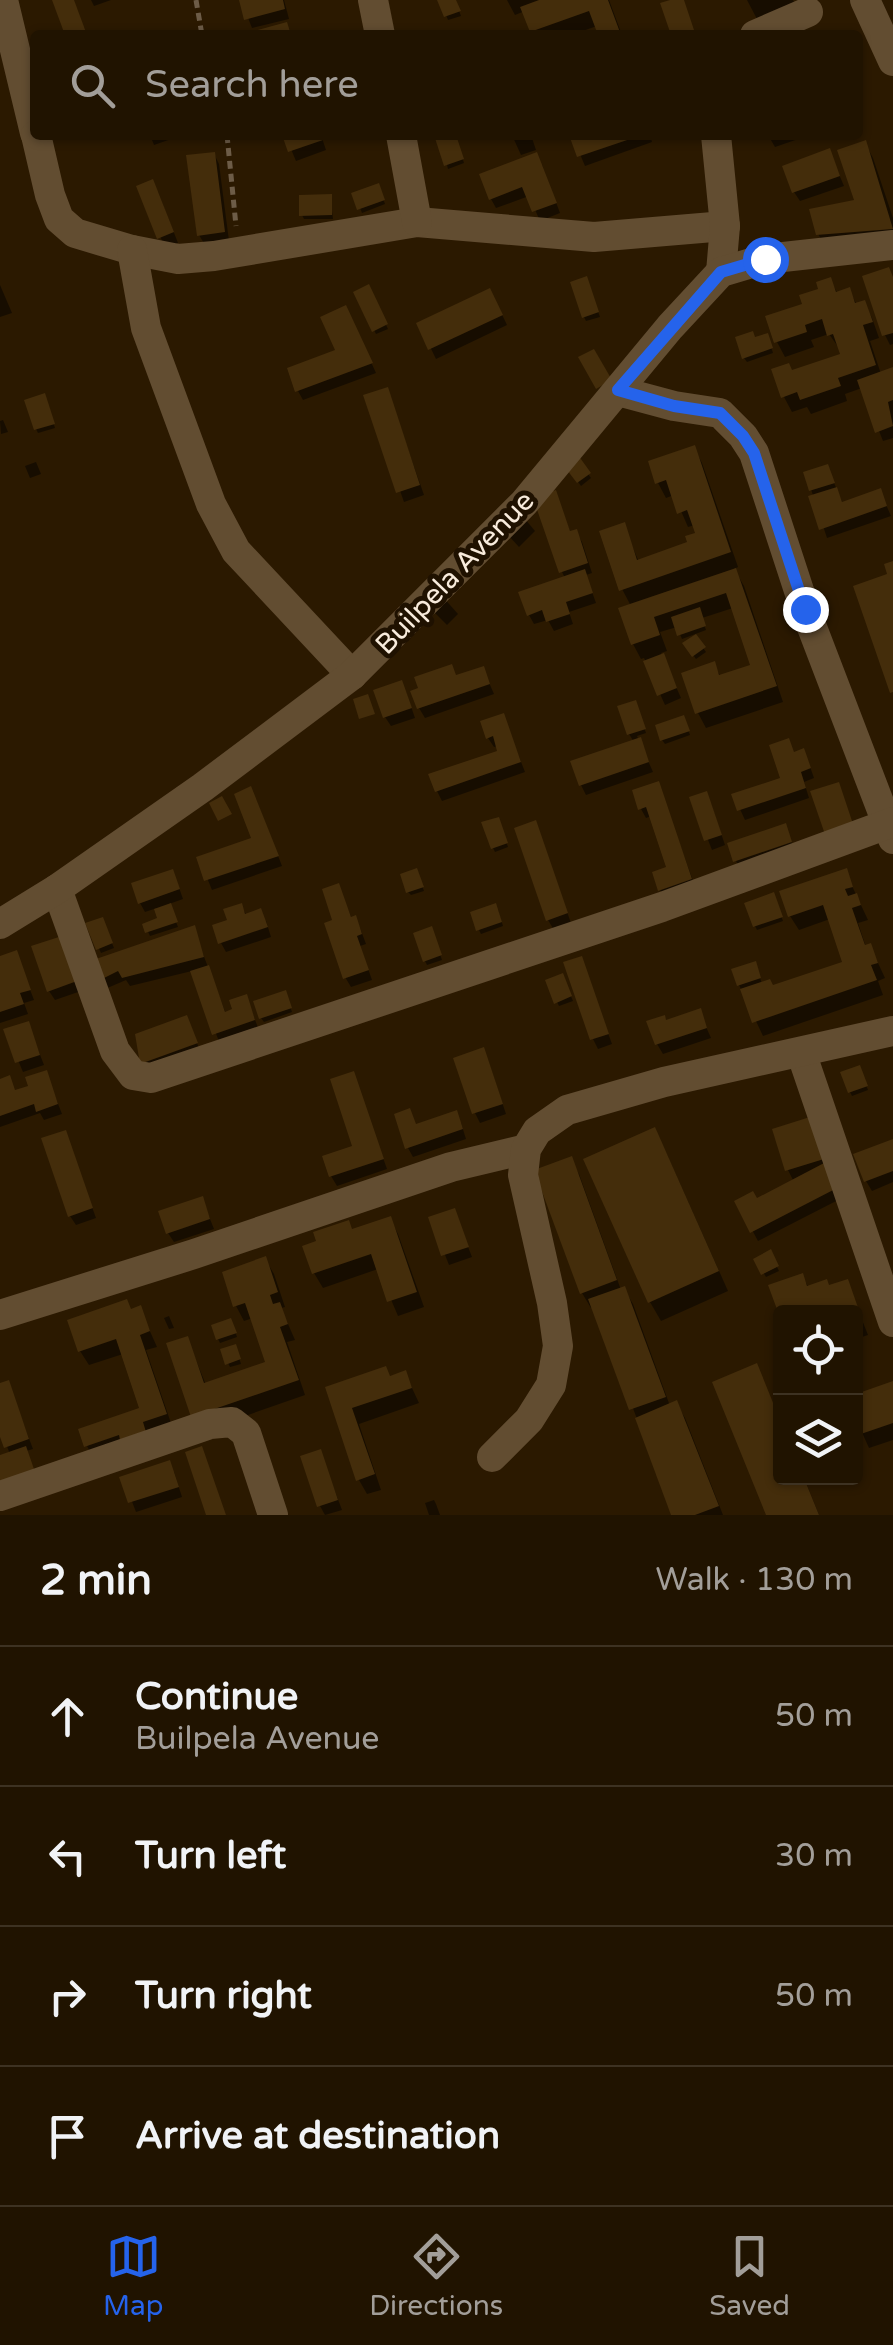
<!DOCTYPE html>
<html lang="en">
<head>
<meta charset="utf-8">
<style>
	:root { --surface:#201300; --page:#2d200f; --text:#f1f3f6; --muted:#a29e99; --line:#3d3222; --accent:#2563eb }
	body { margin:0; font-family:"Varela Round",sans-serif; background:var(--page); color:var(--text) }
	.controls { position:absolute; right:30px; bottom:30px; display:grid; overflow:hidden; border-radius:10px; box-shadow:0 2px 8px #0004 }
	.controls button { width:90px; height:90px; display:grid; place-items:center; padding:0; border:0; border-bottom:2px solid var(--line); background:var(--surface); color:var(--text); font:50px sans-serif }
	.stop { position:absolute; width:30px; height:30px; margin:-22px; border:8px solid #2563eb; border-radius:50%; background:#fff }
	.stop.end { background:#2563eb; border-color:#fff; box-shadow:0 2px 10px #0008 }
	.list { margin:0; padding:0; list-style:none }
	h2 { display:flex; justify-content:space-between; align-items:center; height:130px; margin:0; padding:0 40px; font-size:42px }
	h2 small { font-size:32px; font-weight:400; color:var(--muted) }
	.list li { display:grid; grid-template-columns:65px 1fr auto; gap:30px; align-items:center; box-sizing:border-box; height:140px; padding:0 40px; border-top:2px solid var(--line) }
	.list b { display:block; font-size:38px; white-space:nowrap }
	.list p { margin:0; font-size:32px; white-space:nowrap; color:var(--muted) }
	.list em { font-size:32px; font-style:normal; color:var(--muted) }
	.icon { flex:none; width:55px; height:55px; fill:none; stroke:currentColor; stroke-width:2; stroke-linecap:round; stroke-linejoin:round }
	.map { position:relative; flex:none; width:893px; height:1515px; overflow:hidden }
	.search { position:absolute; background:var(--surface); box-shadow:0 2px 8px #0004; left:30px; right:30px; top:30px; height:110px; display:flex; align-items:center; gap:25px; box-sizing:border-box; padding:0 35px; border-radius:10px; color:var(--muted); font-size:38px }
	.sheet { height:690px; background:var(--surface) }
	nav { display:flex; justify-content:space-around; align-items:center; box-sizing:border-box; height:140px; border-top:2px solid var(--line); background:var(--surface); font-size:28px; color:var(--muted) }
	nav a { display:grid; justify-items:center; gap:5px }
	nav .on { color:var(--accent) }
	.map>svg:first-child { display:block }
</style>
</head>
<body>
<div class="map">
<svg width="893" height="1515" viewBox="0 0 893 1515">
	<rect width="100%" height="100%" fill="#2b1900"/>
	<g fill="#0007">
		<path d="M91,0H111L94,6Z"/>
		<path d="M241,0H284L289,19L252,28Z"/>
		<path d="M440,0H455L461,16L448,20Z"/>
		<path d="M507,0H609L622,35H600L597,26L571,35H534L525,11L515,15Z"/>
		<path d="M747,0H793L795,4L757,19Z"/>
		<path d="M150,135H177V137L154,145Z"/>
		<path d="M285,135H321L326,150L296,161Z"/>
		<path d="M440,135H455L464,163L448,169Z"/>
		<path d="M512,135H531L536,150L521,155Z"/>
		<path d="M572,135H650L652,142L585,166Z"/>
		<path d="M768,135H810L775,147Z"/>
		<path d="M865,143L873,158L893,218V244L827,249L818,234L857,202Z"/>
		<path d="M829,151L844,186L800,201L794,192Z"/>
		<path d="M214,154L219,164L229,241L205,245L199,235Z"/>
		<path d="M542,165L560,213L540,221L529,196L496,208L491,199Z"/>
		<path d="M140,187L158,192L178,243L165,248Z"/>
		<path d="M380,190L385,204L362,213L355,195Z"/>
		<path d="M330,196L333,219H304L302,215Z"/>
		<path d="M865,278H893V344L890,345L885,335Z"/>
		<path d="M830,280L838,294L849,290L857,305L864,303L872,318L879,338L870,341L881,374L893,370V438L883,441L862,388L845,394L847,401L811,414L807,407L792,412L784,397L792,373L844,355L829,334L811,340L814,347L785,357L777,342Z"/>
		<path d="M588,283L600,317L586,321L584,317Z"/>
		<path d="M0,285L12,313L0,317Z"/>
		<path d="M368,287L388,329L376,334L356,293Z"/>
		<path d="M495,300L507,325L436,359L419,324Z"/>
		<path d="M351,318L376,373L303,400L298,391L338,352Z"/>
		<path d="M755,340H769L773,353L747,362L744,358Z"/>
		<path d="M387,390L424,495L404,502L367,396Z"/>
		<path d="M46,400L55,428L38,433L36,429Z"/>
		<path d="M3,420L8,432L1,434L0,421Z"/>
		<path d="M694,448L702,463L738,567L734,569L744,586L783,702L706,728L698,713L713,664L721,677L753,666L733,608L702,618L706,630L682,639L677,627L660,632L667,651L661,653L681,698L665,705L644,658L641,659L633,644L631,606L622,589L623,525L639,562L690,544L698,534L695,525L688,527L674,495L666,498L658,483Z"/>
		<path d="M577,459L591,478L581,486L567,466Z"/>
		<path d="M36,462L41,474L30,478L25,466Z"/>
		<path d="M829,471L843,504L880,491L891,516L827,538L806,474Z"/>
		<path d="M555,493L571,534L576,532L582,542L592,573L586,575L596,603L569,612L573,624L554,631L548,620L534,624L529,615L565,578L562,572Z"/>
		<path d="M525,519L535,531L519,547L508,535Z"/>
		<path d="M442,596L458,614L447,625L433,611Z"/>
		<path d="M695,637L706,652L696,659L685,644Z"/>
		<path d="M483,669L494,694L425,718L419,708L457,678Z"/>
		<path d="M406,692L415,718L391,726L385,717Z"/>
		<path d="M637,707L646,733L637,736L653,772L586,795L581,785L634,742L629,734Z"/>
		<path d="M503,716L525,772L442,801L437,791L500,752L498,746L494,747L488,738Z"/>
		<path d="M685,722L690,735L665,744L662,740Z"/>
		<path d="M794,754L808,761L814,778L804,782L809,798L745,820L734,796L783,780Z"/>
		<path d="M658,784L696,889L666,899L660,890L669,869L652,816L646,818L641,809Z"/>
		<path d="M256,799L282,866L212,890L199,858L255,839Z"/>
		<path d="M692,799L711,804L725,845L712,850Z"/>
		<path d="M535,823L571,923L554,930L548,920Z"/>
		<path d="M500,824L508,847L495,852L493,848Z"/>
		<path d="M784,826L796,852L741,871L736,861Z"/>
		<path d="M845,871L868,920L858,923L866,947L870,946L885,978L878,981L883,995L763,1036L739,985L757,968L762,984L773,988L845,964L830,919L799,930L790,916Z"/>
		<path d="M418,875L424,891L411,895L408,892Z"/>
		<path d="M177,882L183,899L169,904L178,927L150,936L145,925L161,920L157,908L145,912L140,903Z"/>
		<path d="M338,886L352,919L355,918L360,928L366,944L360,946L372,980L351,987L345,977L336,922Z"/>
		<path d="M775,899L783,921L757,930L755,926Z"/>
		<path d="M241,906L247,916L266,921L271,937L226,952L221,943Z"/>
		<path d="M498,910L503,926L481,934L479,930Z"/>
		<path d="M88,924H104L114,948L101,953Z"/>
		<path d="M193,928L226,1014L236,1011L246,997L259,1030L220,1044L192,971L130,986L126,980L105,989L100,980Z"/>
		<path d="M433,933L442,960L427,965L425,961Z"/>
		<path d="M61,939L81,991L55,1000L49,991Z"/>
		<path d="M16,953L34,1000L24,1003L28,1014L0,1023V959Z"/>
		<path d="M581,959L612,1044L598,1049L593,1039Z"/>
		<path d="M564,980L573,1001L559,1006L557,1002Z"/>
		<path d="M287,997L292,1012L264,1022L261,1018Z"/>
		<path d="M699,1011L711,1038L663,1054L657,1044L667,1023Z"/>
		<path d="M28,1024L44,1065L23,1072L6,1031Z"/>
		<path d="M191,1028L201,1053L147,1072L142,1063Z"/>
		<path d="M488,1060L506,1114L480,1123L475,1113Z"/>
		<path d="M861,1072L868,1090L852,1096L850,1092Z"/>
		<path d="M46,1073L62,1114L44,1120L40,1113L0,1127V1081L9,1078L16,1093L31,1088Z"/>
		<path d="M353,1074L387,1169L337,1186L331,1176L355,1147Z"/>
		<path d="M409,1111L417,1127L461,1123L466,1139L413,1157L408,1148Z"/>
		<path d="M809,1120L842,1198L758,1241L737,1202L756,1201L794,1182L788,1170Z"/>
		<path d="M65,1133L96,1218L76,1225L70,1216Z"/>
		<path d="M893,1142V1182L872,1191L866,1181Z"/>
		<path d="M665,1150L728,1291L661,1321L650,1302Z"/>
		<path d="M570,1160L579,1174L621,1290L624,1289L633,1304L670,1406L676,1403L685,1418L723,1515H674L594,1307L591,1308L582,1293Z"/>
		<path d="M202,1199L214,1229L174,1242L168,1233Z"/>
		<path d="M454,1211L472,1257L449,1265L431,1219Z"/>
		<path d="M390,1219L398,1234L424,1307L398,1316L378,1269L323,1288L314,1273L352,1231Z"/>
		<path d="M770,1253L779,1271L766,1277L756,1260Z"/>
		<path d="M265,1259L274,1274L285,1307L281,1308L295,1340L287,1342L305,1395L202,1431L187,1338L206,1385L268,1363L253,1318L244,1321L236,1306Z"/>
		<path d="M802,1276L809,1288H829L847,1282L868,1335L856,1339V1312L780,1313L771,1287Z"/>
		<path d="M140,1309L157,1347L146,1350L173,1429L95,1461L87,1446L142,1409L123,1354L89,1365L80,1351L131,1312Z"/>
		<path d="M169,1316L174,1328L169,1329L164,1318Z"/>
		<path d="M233,1325L237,1337L220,1343L218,1339Z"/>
		<path d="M237,1351L241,1364L230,1367L228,1363Z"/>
		<path d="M756,1366L780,1420V1478H804L819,1515H769Z"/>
		<path d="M405,1373L419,1403L359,1424L381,1490L367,1494L359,1480L328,1389Z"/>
		<path d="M8,1383L33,1449L26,1451L39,1482L0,1458L10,1454L0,1429V1386Z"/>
		<path d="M893,1383V1440L869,1448L856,1419V1396Z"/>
		<path d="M320,1452L342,1510L325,1515L320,1506Z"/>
		<path d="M174,1472L182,1497L136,1512L123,1478Z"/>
		<path d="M434,1500L436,1504L440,1515H429L425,1503Z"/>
	</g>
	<g fill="#442d0b">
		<path d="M52,0H74L87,35H65Z"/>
		<path d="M239,0H283L285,9L244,20Z"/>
		<path d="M437,0H456L461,11L444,17Z"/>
		<path d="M539,0H608L621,35H598L589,11L530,32L520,7Z"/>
		<path d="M670,0H684L695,33L671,35L660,3Z"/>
		<path d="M287,22L291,35H251L250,32Z"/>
		<path d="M282,135H321L323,140L288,152Z"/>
		<path d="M434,135H456L464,159L444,166Z"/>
		<path d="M569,135H639V136L577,157Z"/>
		<path d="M866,140L893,229L816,235L809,209L854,200L837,150Z"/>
		<path d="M830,148L840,176L792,193L782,166Z"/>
		<path d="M215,152L225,232L197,236L186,155Z"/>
		<path d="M537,152L557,203L532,212L522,187L489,200L479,174Z"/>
		<path d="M153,179L174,232L157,239L136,186Z"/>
		<path d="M379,183L385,200L357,210L351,193Z"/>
		<path d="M332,194V215L299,216V195Z"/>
		<path d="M889,267L893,277V333L882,336L862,276Z"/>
		<path d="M587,276L599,312L582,318L570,282Z"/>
		<path d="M831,277L836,292L850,287L855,303L865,300L873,322L863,325L876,365L838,378L841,386L800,400L797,392L781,398L771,369L789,363L792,370L840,354L833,334L827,336L822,319L805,325L807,332L774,343L765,316L802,304L799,295L818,289L816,282Z"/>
		<path d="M369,284L388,324L372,332L353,292Z"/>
		<path d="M490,288L503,315L428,350L416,323Z"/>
		<path d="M346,305L373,363L295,392L287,368L335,350L320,317Z"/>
		<path d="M753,331L755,337L768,333L773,348L742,359L735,337Z"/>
		<path d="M594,349L612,380L596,389L578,357Z"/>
		<path d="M893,367V400L888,402L893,426L875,433L857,380Z"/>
		<path d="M388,387L420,485L396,493L363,395Z"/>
		<path d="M45,393L55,424L34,430L24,400Z"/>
		<path d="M695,445L731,552L619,591L599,531L625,522L637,560L687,542L685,536L695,533L687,510L677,514L666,480L655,484L648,461Z"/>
		<path d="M578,455L591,473L577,483L564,466Z"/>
		<path d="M828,464L835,483L809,491L803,472Z"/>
		<path d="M837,487L842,502L881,488L887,506L819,530L808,496Z"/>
		<path d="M556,490L570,531L577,529L588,563L559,573L533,498Z"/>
		<path d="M893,561V692L890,693L853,586L887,574L884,564Z"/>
		<path d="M736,568L777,686L695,714L681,673L715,661L719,675L750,665L726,593L654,617L660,635L631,645L618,608Z"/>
		<path d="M585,569L593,593L566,602L570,614L546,622L542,610L527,616L518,592Z"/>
		<path d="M700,607L706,626L677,636L671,617Z"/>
		<path d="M696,634L706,647L692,657L682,643Z"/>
		<path d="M664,653L677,688L657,696L643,661Z"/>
		<path d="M452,664L456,675L484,666L490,684L417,709L410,691L418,688L414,677Z"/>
		<path d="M402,680L412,708L383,718L373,690Z"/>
		<path d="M368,694L375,714L359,719L353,699Z"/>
		<path d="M636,700L646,729L627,735L617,706Z"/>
		<path d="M504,713L521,762L435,792L428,774L497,751L493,736L486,739L480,721Z"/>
		<path d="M684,715L690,731L660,741L655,725Z"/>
		<path d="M641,737L649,762L579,786L570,761Z"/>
		<path d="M789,738L794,752L804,748L811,768L801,772L806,788L737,811L731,794L780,778L769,745Z"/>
		<path d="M659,781L692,879L658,891L652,872L666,867L646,807L638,810L632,790Z"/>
		<path d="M839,782L856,833L828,843L810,791Z"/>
		<path d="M251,786L279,856L204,881L196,857L251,838L234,794Z"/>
		<path d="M707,791L722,835L704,841L689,797Z"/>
		<path d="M222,796L232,814L218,821L209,803Z"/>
		<path d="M499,817L508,843L491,849L481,822Z"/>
		<path d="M536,820L568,913L546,921L514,828Z"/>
		<path d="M786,823L792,842L733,862L727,843Z"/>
		<path d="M417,868L424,887L406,893L400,874Z"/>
		<path d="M847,868L853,887L845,889L848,896L857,893L861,905L852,908L865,945L871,943L878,963L871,965L877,980L752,1023L740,989L770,979L773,985L842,962L823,905L788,917L779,891Z"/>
		<path d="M173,869L180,889L138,904L131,883Z"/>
		<path d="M339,883L351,917L356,915L362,934L357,936L369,970L343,979L324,923L332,920L322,889Z"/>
		<path d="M774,892L783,917L753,927L744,903Z"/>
		<path d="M171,903L178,922L145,933L142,924L157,918L154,909Z"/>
		<path d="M242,903L245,914L261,908L268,927L218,944L212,925L227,920L223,909Z"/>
		<path d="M496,903L502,922L476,931L470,912Z"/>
		<path d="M103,917L113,943L96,950L85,923Z"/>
		<path d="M195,925L204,957L122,978L118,971L98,981L93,960Z"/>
		<path d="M432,926L442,955L423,962L413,933Z"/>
		<path d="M62,936L77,981L47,992L31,946Z"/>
		<path d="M17,950L31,990L20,993L24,1004L0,1012V956Z"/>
		<path d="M582,956L609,1034L590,1040L563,962Z"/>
		<path d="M756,961L761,978L737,986L731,969Z"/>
		<path d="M209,965L225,1012L232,1009L229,1000L247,994L255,1020L212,1035L190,971Z"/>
		<path d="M563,973L572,996L554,1004L545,980Z"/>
		<path d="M286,990L292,1008L259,1019L253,1001Z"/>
		<path d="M701,1008L707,1028L655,1045L646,1021L665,1015L666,1020Z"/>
		<path d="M187,1015L198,1043L140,1064L135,1034Z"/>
		<path d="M29,1021L40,1055L15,1063L3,1029Z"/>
		<path d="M484,1047L503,1104L472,1114L453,1058Z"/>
		<path d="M860,1065L868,1086L848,1093L840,1072Z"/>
		<path d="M47,1070L58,1104L36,1112L34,1104L0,1116V1079L10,1075L15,1090L28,1086L25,1077Z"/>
		<path d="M354,1071L384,1159L329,1177L322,1156L352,1146L330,1079Z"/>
		<path d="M410,1108L416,1124L457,1110L463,1129L405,1149L394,1114Z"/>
		<path d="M810,1117L824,1159L785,1171L772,1129Z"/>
		<path d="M655,1127L719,1271L648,1303L583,1159Z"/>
		<path d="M66,1130L93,1208L68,1217L41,1138Z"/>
		<path d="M893,1139V1171L864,1182L853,1154Z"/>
		<path d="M572,1156L617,1280L580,1294L534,1170Z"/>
		<path d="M826,1162L839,1187L750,1233L734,1201L753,1191L757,1198Z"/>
		<path d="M203,1196L210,1219L166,1234L158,1211Z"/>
		<path d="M455,1208L469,1247L441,1256L428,1217Z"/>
		<path d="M391,1216L417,1292L387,1302L371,1254L312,1274L302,1246L316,1241L313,1232L349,1220L352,1229Z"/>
		<path d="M771,1249L779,1266L761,1275L753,1259Z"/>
		<path d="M266,1256L278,1292L270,1295L273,1304L280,1302L288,1324L280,1327L299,1380L191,1417L166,1343L188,1336L204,1383L265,1362L245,1303L233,1307L222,1272Z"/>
		<path d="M803,1273L807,1286L827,1279L829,1285L848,1279L862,1319L856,1322V1312H778L768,1285Z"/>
		<path d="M625,1286L666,1397L629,1410L588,1299Z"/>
		<path d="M127,1299L131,1309L141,1305L150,1331L140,1335L167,1414L143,1422L146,1432L120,1440L119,1435L84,1447L78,1429L139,1408L116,1339L78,1352L67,1320Z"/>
		<path d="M231,1318L237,1333L216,1340L211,1325Z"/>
		<path d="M236,1344L241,1359L225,1365L220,1349Z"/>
		<path d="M757,1363L780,1420V1478H804L819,1515H766L712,1382Z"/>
		<path d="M386,1366L390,1376L406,1370L412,1388L352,1408L375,1474L356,1481L325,1387Z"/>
		<path d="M9,1380L29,1439L4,1448L0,1437V1383Z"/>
		<path d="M893,1381V1423L858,1435L856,1394Z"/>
		<path d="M677,1400L719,1506L695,1515H671L635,1418Z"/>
		<path d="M26,1446L35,1472L0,1484V1455Z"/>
		<path d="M202,1446L226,1515H206L185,1452Z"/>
		<path d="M321,1449L338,1500L317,1507L300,1456Z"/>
		<path d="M170,1460L179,1487L128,1503L119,1477Z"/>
	</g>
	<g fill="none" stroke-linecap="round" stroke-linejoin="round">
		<g stroke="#6d5c47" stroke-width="5" stroke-dasharray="8 5" stroke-linecap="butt">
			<path d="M196,0L202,35"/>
			<path d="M227,135L236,226"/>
		</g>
		<g stroke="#624d31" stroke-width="30">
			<path d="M3,0L35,133"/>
			<path d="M373,0L380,35"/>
			<path d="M865,0L893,61"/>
			<path d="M755,35L808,12"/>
			<path d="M36,135L50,195L59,219L75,233L132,250L178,259L214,256L417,222L594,237L725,226"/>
			<path d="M401,135L417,222"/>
			<path d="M716,135L725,226L721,272"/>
			<path d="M132,250L146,328L211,504L236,551L352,675"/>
			<path d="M618,391L674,406L720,413L743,436L754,453L805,609L893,839"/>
			<path d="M57,889L115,1051L133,1075L151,1078L662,907L893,822"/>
			<path d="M0,924L57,889L203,787L352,675L524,503L670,327L721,272L765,259L893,245"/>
			<path d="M801,1052L893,1322"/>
			<path d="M0,1315L194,1254L451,1167L526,1149"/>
			<path d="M492,1457L529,1420L551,1385L558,1346L552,1303L523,1175L526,1149L537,1131L567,1110L664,1082L893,1031"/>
			<path d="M0,1496L210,1424L232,1422L246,1433L273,1515"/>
		</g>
	</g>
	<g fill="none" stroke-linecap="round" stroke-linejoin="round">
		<path stroke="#2563eb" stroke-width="12" d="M765,259L721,272L618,390L674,406L720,413L743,436L754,453L805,609"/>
	</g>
	<g text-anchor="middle" stroke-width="10" stroke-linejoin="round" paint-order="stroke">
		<g font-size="28" fill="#f8ebdc" stroke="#1f1100">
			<text transform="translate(454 572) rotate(-46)" y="10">Builpela Avenue</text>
		</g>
	</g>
</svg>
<div class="controls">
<button><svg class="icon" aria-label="locate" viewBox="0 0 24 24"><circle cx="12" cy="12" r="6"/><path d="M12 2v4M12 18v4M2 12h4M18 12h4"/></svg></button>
<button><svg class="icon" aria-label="layers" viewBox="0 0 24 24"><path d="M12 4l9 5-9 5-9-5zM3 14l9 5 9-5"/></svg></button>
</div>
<div class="stop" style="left:765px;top:259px"></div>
<div class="stop end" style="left:805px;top:609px"></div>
<div class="search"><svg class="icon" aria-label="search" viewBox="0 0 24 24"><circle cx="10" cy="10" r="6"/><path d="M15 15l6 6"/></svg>Search here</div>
</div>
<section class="sheet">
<h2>2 min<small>Walk · 130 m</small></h2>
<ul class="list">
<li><svg class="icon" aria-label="ahead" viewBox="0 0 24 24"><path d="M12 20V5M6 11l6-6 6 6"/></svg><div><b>Continue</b><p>Builpela Avenue</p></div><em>50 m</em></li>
<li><svg class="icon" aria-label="left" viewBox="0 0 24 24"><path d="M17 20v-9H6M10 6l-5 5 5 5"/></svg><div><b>Turn left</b></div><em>30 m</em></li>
<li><svg class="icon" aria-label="right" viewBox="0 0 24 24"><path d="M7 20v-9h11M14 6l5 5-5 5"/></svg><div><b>Turn right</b></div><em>50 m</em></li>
<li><svg class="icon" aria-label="arrive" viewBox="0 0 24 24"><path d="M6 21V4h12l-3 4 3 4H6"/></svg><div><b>Arrive at destination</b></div></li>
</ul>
</section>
<nav>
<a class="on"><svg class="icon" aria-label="map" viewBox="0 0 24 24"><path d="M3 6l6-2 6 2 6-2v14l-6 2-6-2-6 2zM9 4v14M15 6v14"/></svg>Map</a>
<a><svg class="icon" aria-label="directions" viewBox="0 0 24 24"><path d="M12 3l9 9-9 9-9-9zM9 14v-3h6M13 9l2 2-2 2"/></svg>Directions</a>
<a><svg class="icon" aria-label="saved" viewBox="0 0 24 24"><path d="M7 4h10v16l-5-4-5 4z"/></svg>Saved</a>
</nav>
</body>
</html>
